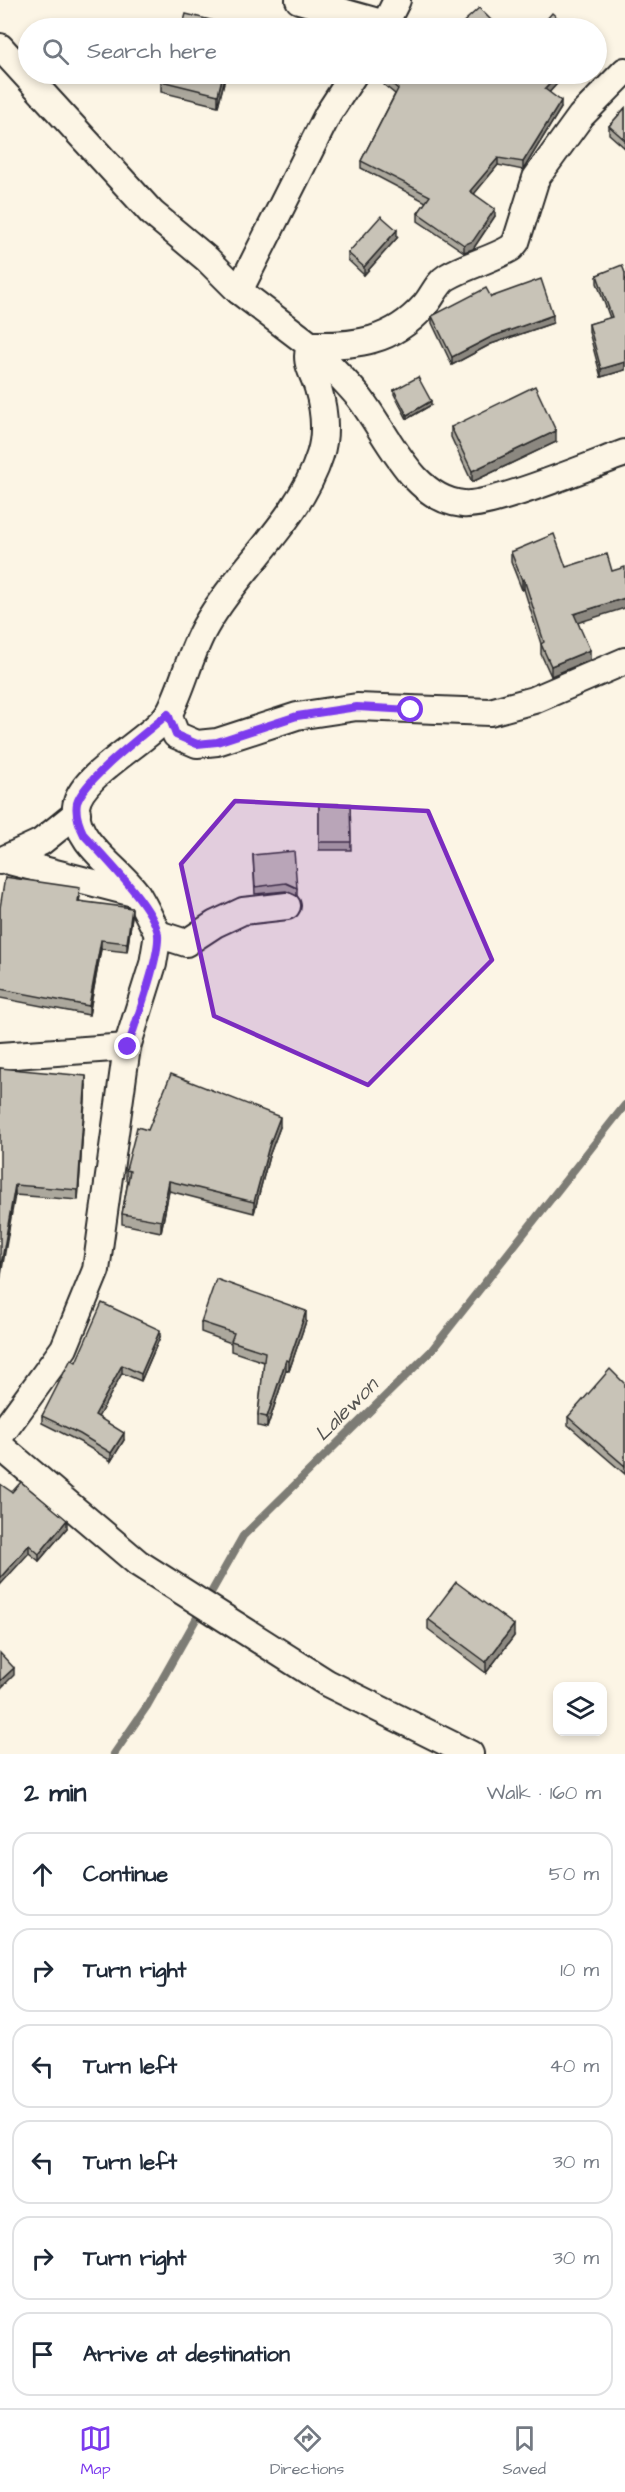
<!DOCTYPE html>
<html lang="en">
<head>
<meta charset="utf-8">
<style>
	:root { --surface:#fff; --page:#f2f2f3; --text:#1f2937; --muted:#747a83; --line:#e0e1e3; --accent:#7c3aed }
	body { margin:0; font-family:"Architects Daughter",sans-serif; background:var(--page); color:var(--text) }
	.controls { position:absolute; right:18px; bottom:18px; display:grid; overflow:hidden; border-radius:12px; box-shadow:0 3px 9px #0003 }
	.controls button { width:54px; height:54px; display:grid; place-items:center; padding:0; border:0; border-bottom:2px solid var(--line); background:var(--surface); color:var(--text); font:30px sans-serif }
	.stop { position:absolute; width:18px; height:18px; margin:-14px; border:4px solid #7c3aed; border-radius:50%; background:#fff }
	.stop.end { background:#7c3aed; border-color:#fff; box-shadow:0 2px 6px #0008 }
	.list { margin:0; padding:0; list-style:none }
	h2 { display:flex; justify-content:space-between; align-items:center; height:78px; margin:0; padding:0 24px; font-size:26px }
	h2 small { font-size:20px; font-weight:400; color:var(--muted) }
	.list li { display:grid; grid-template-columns:39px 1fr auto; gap:18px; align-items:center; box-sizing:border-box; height:84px; margin:0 12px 12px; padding:0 12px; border:2px solid var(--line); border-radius:18px }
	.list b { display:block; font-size:22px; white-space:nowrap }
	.list em { font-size:20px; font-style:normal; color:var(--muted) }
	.icon { flex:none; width:33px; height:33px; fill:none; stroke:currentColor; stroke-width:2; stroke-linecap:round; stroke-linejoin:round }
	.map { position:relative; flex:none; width:625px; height:1754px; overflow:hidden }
	.search { position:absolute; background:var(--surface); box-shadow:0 3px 9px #0003; left:18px; right:18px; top:18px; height:66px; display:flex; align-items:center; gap:15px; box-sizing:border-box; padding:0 21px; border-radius:33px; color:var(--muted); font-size:22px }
	.sheet { height:654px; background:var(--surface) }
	nav { display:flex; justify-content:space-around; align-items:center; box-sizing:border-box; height:84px; border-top:2px solid var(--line); background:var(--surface); font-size:16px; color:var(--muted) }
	nav a { display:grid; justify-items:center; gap:3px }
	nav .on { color:var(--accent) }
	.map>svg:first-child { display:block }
</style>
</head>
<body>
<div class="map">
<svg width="625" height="1754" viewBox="0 0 625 1754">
	<rect width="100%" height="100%" fill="#fcf5e5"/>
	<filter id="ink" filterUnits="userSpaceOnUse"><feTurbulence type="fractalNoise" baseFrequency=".0167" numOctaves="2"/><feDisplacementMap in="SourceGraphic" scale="12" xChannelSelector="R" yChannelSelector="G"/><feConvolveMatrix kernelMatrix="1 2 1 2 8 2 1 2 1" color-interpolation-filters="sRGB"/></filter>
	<g filter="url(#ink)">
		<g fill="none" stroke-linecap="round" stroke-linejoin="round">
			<path stroke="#7d7b74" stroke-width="8" d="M114,1754L147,1706L243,1536L431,1351L625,1105"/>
			<g stroke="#2b2b2b" stroke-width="30">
				<g id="minor">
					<path d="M299,0L385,24L397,0"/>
					<path d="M0,47L152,213L207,259L239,291L310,345C304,363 313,371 318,388C324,409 327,433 320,455C300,519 238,569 205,627C190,653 184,684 170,711C154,739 79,774 76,807C74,843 119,868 137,894C145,906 151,921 158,934"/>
					<path d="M625,71L581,116L536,178L516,242L511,248C491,260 467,265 447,277C437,283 432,298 424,306C392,342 356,346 310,345C326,362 343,378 358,396C387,432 411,499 463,504C491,507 593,464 625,453"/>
					<path d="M239,291L328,114L354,74"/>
					<path d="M168,714L176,735L197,744L217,742L297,716L357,707L490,712L534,700L625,661"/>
					<path d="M5,860L137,894"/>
					<path d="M0,861L41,842L77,813"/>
					<path d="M0,1056L127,1047"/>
					<path d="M0,1436L64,1348L96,1270L127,1047L153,964L158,934L186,943L215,924L243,911L287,906"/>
					<path d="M0,1446L138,1563L327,1683L470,1754"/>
				</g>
			</g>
			<use href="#minor" stroke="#fcf5e5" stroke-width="26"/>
		</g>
		<g fill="#aca89d" stroke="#2b2b2b" stroke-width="1.5">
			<path d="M163,74H226L218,106L161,92V81Z"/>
			<path d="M387,74H566L549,92L561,108L523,170L498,165L474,194L495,216L473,249L464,252L418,221V213L426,202L361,168V161L395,94L384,85V77Z"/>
			<path d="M625,108V148L609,134V126Z"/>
			<path d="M397,238L364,275L348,260V253Z"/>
			<path d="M625,273V370L601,377L589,332V324L610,318L597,283V275Z"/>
			<path d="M491,297L553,323L491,344L452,365L432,323V316Z"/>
			<path d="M394,390L431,405L407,419L394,394Z"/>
			<path d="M451,427L556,442L472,482L451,437Z"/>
			<path d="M511,552L578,623L590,660L551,676L541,654V644L524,589L522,590L511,562Z"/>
			<path d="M319,804H350L351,850H319Z"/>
			<path d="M253,855L297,888V896L286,891L255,894Z"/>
			<path d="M80,897L79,901L132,916L127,952L101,949L89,1015L0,998V908Z"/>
			<path d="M0,1068L86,1085L78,1200L15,1195Z"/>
			<path d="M280,1127L269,1156L254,1213L169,1191L161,1232L122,1224V1214L128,1181L126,1180V1170L148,1130Z"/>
			<path d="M306,1321L289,1371L286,1370L267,1428L258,1426V1415L264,1362L231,1351V1343L201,1332V1322Z"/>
			<path d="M160,1337L141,1381L122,1373L98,1417L124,1440L111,1461L80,1442L42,1423V1416L76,1362Z"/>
			<path d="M625,1384V1474L568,1425V1417Z"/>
			<path d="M12,1492L67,1528L39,1561L29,1553Z"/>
			<path d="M428,1619L514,1636L486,1673L428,1629Z"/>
		</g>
		<g fill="#8c8880" stroke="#2b2b2b" stroke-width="1.5">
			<path d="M223,74H226L218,106V95Z"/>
			<path d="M559,74H566L545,97V89Z"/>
			<path d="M561,101V108L523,170V162Z"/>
			<path d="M498,158V165L470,199V191Z"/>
			<path d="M495,209V216L473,249L464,252V245Z"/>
			<path d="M397,230V238L364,275V267Z"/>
			<path d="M553,315V323L491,344L452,365V357L491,337Z"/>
			<path d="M625,362V370L601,377V369Z"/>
			<path d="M431,401V405L407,419V415Z"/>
			<path d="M556,431V442L472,482V471Z"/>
			<path d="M524,579V589L522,590V580Z"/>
			<path d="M625,598V608L574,624V614Z"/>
			<path d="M590,650V660L551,676V666Z"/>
			<path d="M132,908V916L127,952V943Z"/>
			<path d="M101,940V949L89,1015V1006Z"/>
			<path d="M86,1076V1085L78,1200V1190Z"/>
			<path d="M280,1117V1127L269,1156L254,1213V1202L269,1146Z"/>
			<path d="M169,1181V1191L161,1232V1221Z"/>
			<path d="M15,1185V1195L0,1281V1271Z"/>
			<path d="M306,1311V1321L289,1371V1361Z"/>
			<path d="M160,1330V1337L141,1381V1374Z"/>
			<path d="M286,1360V1370L267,1428V1417Z"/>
			<path d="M122,1365V1373L95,1423V1415Z"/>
			<path d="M124,1433V1440L111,1461V1453Z"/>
			<path d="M67,1520V1528L39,1561V1554Z"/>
			<path d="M29,1545V1553L0,1585V1578Z"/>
			<path d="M514,1625V1636L486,1673V1662Z"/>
			<path d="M14,1668V1675L0,1689V1681Z"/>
		</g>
		<g fill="#c8c3b7" stroke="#2b2b2b" stroke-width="1.5">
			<path d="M479,8L499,28H457Z"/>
			<path d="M552,13L569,28H539Z"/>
			<path d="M186,14L235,26L234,28H182Z"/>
			<path d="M163,74H223L218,95L161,81Z"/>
			<path d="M387,74H559L545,89L561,101L523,162L498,158L470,191L495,209L473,241L464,245L418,213L430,196L361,161L398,89L384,77Z"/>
			<path d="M625,108V140L609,126Z"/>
			<path d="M381,216L397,230L364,267L348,253Z"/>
			<path d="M622,265L625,273V362L601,369L589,324L612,317L597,275Z"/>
			<path d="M541,279L553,315L491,337L452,357L432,316L486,288L491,297Z"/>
			<path d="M418,377L431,401L407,415L394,390Z"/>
			<path d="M535,386L556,431L472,471L451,427Z"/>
			<path d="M554,534L566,567L607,554L612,571L625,567V598L574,614L590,650L551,666L541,644L544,642L524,579L522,580L511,552Z"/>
			<path d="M319,804H350L351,842H319Z"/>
			<path d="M294,851L297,888L286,883L255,887L253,855Z"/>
			<path d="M5,877L80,888L78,901L132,908L127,943L101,940L89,1006L0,989V908Z"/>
			<path d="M0,1068L86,1076L78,1190L15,1185L0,1271Z"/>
			<path d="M171,1074L280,1117L269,1146L254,1202L169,1181L161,1221L122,1214L130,1171L126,1170L137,1127L148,1130Z"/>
			<path d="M216,1279L306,1311L289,1361L286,1360L267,1417L258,1415L265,1352L231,1341L234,1333L201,1322Z"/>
			<path d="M102,1303L160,1330L141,1374L122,1365L95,1415L124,1433L111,1453L80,1434L42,1416L71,1359L76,1362Z"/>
			<path d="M610,1369L625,1384V1466L568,1417Z"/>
			<path d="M21,1482L67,1520L39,1554L29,1545L0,1578V1484L12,1492Z"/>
			<path d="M456,1582L514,1625L486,1662L428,1619Z"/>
			<path d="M0,1653L14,1668L0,1681Z"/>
		</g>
	</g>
	<g fill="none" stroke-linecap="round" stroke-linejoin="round" filter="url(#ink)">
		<path stroke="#7c3aed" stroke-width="8" d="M128,1047C135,1023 160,957 158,935C156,909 102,855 84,835C79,825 75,813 77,803C84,779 147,732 168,714L176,735L197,744L217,742L297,716L357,707L411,710"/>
	</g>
	<path fill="#7b2cbf" fill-opacity="0.2" stroke="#7b2cbf" stroke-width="4.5" stroke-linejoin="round" d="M235,801L428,811L492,960L368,1085L214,1016L181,864Z"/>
	<g text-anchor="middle" stroke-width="4.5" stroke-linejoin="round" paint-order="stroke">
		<g font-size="21" font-style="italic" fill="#545350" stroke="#fcf5e5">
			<text transform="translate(346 1409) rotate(-45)" y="7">Lalewon</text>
		</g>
	</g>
</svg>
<div class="controls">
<button><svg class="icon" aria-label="layers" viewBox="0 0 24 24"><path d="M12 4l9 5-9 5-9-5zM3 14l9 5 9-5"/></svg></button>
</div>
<div class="stop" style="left:411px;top:710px"></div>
<div class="stop end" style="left:128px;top:1047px"></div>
<div class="search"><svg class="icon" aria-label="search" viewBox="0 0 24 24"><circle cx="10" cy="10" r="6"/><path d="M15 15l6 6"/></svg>Search here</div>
</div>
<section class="sheet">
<h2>2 min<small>Walk · 160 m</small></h2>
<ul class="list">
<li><svg class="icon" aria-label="ahead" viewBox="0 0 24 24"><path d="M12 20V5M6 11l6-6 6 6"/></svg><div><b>Continue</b></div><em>50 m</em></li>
<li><svg class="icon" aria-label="right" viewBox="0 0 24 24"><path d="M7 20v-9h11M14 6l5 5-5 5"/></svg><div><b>Turn right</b></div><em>10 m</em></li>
<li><svg class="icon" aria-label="left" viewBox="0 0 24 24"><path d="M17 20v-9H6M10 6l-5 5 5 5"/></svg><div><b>Turn left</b></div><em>40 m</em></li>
<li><svg class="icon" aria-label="left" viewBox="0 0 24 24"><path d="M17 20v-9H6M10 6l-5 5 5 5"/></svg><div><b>Turn left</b></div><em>30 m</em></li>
<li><svg class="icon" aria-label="right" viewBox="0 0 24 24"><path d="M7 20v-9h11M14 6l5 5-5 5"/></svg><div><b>Turn right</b></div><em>30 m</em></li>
<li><svg class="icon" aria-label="arrive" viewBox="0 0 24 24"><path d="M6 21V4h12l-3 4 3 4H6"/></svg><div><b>Arrive at destination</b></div></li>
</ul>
</section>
<nav>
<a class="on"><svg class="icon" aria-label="map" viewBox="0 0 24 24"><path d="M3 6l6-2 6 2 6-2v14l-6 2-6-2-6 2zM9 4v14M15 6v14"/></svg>Map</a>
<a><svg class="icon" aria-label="directions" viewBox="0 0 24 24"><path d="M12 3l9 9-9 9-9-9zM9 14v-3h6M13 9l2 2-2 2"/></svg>Directions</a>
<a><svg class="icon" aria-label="saved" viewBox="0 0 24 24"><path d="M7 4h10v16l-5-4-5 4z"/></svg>Saved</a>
</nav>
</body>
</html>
